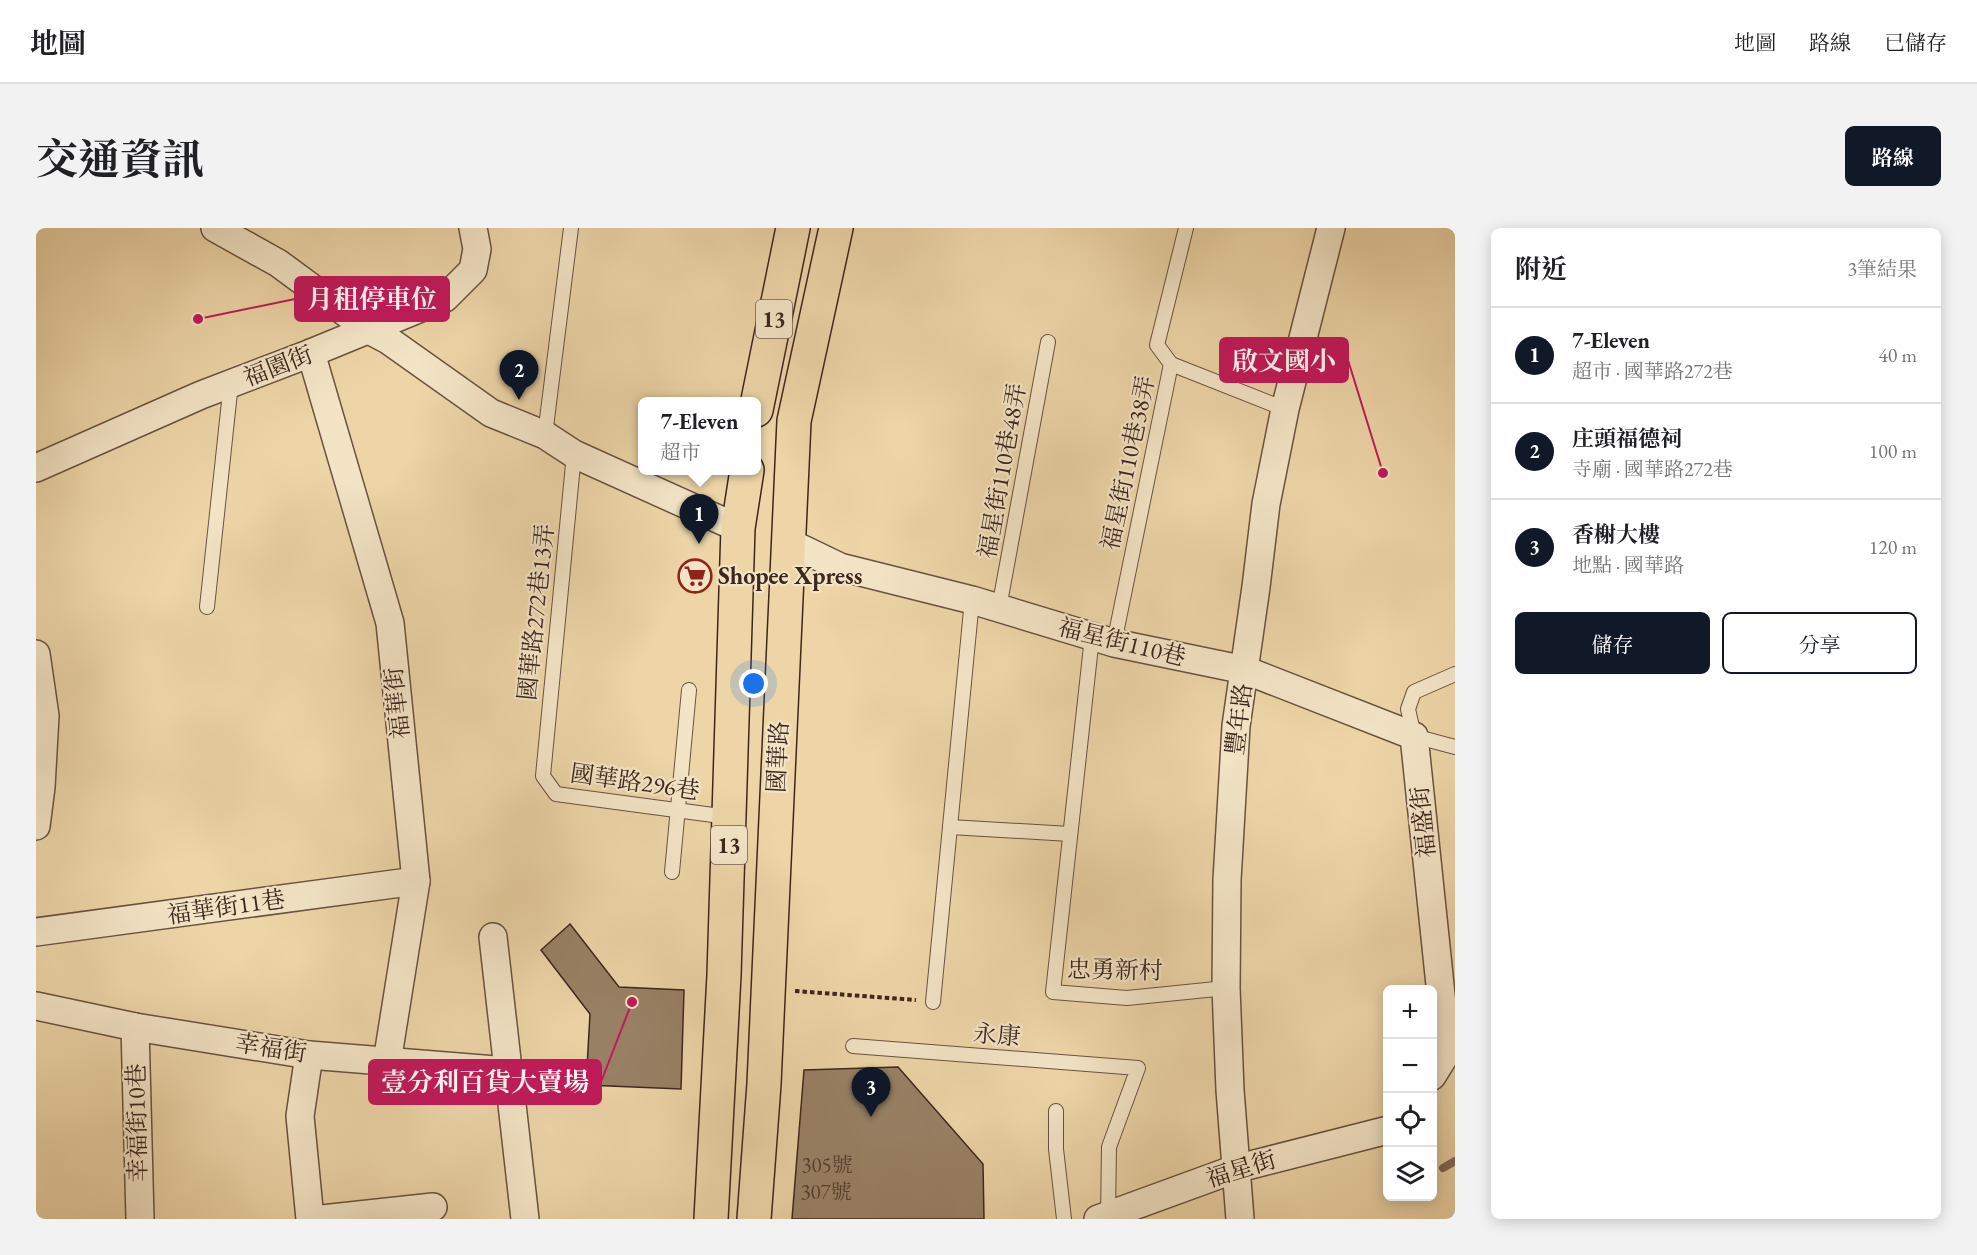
<!DOCTYPE html>
<html lang="zh-TW">
<head>
<meta charset="utf-8">
<style>
	:root { --surface:#fff; --page:#f2f2f2; --text:#202124; --muted:#757577; --line:#e0e0e0; --accent:#111827 }
	body { margin:0; font-family:"EB Garamond","Noto Serif TC",serif; background:var(--page); color:var(--text) }
	.controls { position:absolute; right:18px; bottom:18px; display:grid; overflow:hidden; border-radius:9px; box-shadow:0 3px 15px #0003 }
	.controls button { width:54px; height:54px; display:grid; place-items:center; padding:0; border:0; border-bottom:2px solid var(--line); background:var(--surface); color:var(--text); font:30px sans-serif }
	.you { position:absolute; left:718px; top:456px; width:21px; height:21px; margin:-15px; border:4px solid #fff; border-radius:50%; background:#1a73e8; box-shadow:0 0 0 9px #1a73e833 }
	.badge { display:grid; place-items:center; width:39px; height:39px; border-radius:50%; background:var(--accent); color:#fff; font-size:20px; font-weight:700 }
	.pin { position:absolute; translate:-50% -50px; filter:drop-shadow(0 2px 3px #0008) }
	.pin::after { content:''; position:absolute; top:32px; width:21px; height:18px; background:inherit; clip-path:polygon(0 0,100% 0,50% 100%) }
	.popup { position:absolute; left:602px; top:169px; width:123px; height:78px; box-sizing:border-box; display:grid; place-content:center; border-radius:9px; background:var(--surface); filter:drop-shadow(0 2px 4px #0005); font-size:20px; white-space:nowrap; color:var(--muted) }
	.popup b { font-size:22px; color:var(--text) }
	.popup::after { content:''; position:absolute; left:50%; top:100%; margin-left:-12px; border:12px solid transparent; border-top-color:var(--surface) }
	.list { margin:0; padding:0; list-style:none }
	h2 { display:flex; justify-content:space-between; align-items:center; height:78px; margin:0; padding:0 24px; font-size:26px }
	h2 small { font-size:20px; font-weight:400; color:var(--muted) }
	.list li { display:grid; grid-template-columns:39px 1fr auto; gap:18px; align-items:center; box-sizing:border-box; height:96px; padding:0 24px; border-top:2px solid var(--line) }
	.list b { display:block; font-size:22px; white-space:nowrap }
	.list p { margin:0; font-size:20px; white-space:nowrap; color:var(--muted) }
	.list em { font-size:20px; font-style:normal; color:var(--muted) }
	.actions { display:flex; gap:12px; padding:18px 24px }
	.actions a { flex:1; padding:14px 0; border:2px solid var(--accent); border-radius:9px; text-align:center; font-size:21px; color:var(--accent) }
	.actions .main { background:var(--accent); color:#fff }
	.icon { flex:none; width:33px; height:33px; fill:none; stroke:currentColor; stroke-width:2; stroke-linecap:round; stroke-linejoin:round }
	.map { position:relative; flex:none; width:1419px; height:991px; overflow:hidden; border-radius:9px }
	header { display:flex; align-items:center; gap:36px; box-sizing:border-box; height:84px; padding:0 30px; background:var(--surface); border-bottom:2px solid var(--line) }
	header strong { font-size:28px }
	nav { display:flex; gap:33px; margin-inline-start:auto; font-size:21px }
	.intro { display:flex; align-items:center; justify-content:space-between; box-sizing:border-box; height:144px; padding:0 36px }
	h1 { margin:0; font-size:42px }
	.button { padding:15px 27px; border-radius:9px; background:var(--accent); color:#fff; font-size:21px; font-weight:700 }
	main { display:flex; gap:36px; padding:0 36px }
	aside { flex:1; background:var(--surface); border-radius:9px; box-shadow:0 3px 15px #0003 }
	.map>svg:first-child { display:block }
</style>
</head>
<body>
<header>
<strong>地圖</strong>
<nav><a>地圖</a><a>路線</a><a>已儲存</a></nav>
</header>
<div class="intro"><h1>交通資訊</h1><a class="button">路線</a></div>
<main>
<div class="map">
<svg width="1419" height="991" viewBox="0 0 1419 991">
	<rect width="100%" height="100%" fill="#edd5a8"/>
	<filter id="stains"><feTurbulence type="fractalNoise" baseFrequency=".00333" numOctaves="4"/><feColorMatrix values="0 0 0 0 .2 0 0 0 0 .09 0 0 0 0 .02 0 0 0 .5 -.17"/></filter>
	<radialGradient id="worn" r=".72"><stop offset=".6" stop-color="#630" stop-opacity="0"/><stop offset="1" stop-color="#630" stop-opacity=".3"/></radialGradient>
	<g fill="none" stroke-linecap="round" stroke-linejoin="round">
		<path stroke="#836c55" stroke-width="8" d="M1407,940L1419,933"/>
	</g>
	<g fill="#998166" stroke="#3d261e" stroke-width="1.5">
		<path d="M534,696L583,759L648,762L645,861L550,857L554,786L505,722Z"/>
		<path d="M862,839L947,936L948,991H756L768,842Z"/>
	</g>
	<g fill="none" stroke-linecap="round" stroke-linejoin="round">
		<g stroke="#695240" stroke-width="16">
			<g id="lane">
				<path d="M1135,136L1249,181"/>
				<path d="M509,207L535,0"/>
				<path d="M538,226L507,548L520,566L692,589"/>
				<path d="M171,379L195,155"/>
				<path d="M963,380L1012,114"/>
				<path d="M1056,409L1017,764L1091,770L1190,760"/>
				<path d="M1078,415L1135,136L1121,117L1150,0"/>
				<path d="M1419,446L1378,464L1372,481L1378,508L1419,519"/>
				<path d="M914,599L1034,606"/>
				<path d="M636,644L653,462"/>
				<path d="M897,774L936,372"/>
				<path d="M817,818L1102,840L1073,919L1072,988"/>
				<path d="M1020,883V921L1028,991"/>
			</g>
		</g>
		<g stroke="#695240" stroke-width="30">
			<g id="street">
				<path d="M179,0L242,35L333,102L352,112L455,185L509,207L538,226L702,300"/>
				<path d="M275,125L354,395L380,653L351,834"/>
				<path d="M0,240L165,167L275,125L409,70L437,42L441,21L437,0"/>
				<path d="M752,314L804,339L936,372L1078,415L1209,442L1378,508L1411,824"/>
				<path d="M0,426L9,488L5,559L0,598"/>
				<path d="M0,704L380,653"/>
				<path d="M457,709L489,991"/>
				<path d="M0,778L99,799L273,827L472,843"/>
				<path d="M99,799L104,991"/>
				<path d="M273,827L264,888L274,991"/>
				<path d="M1396,848L1411,824L1419,817"/>
				<path d="M286,991L397,979"/>
				<path d="M1062,991L1199,941L1352,902"/>
				<path d="M1204,991L1194,862L1190,760L1191,652L1200,498L1220,359L1230,276L1249,181L1295,0"/>
			</g>
		</g>
		<g stroke="#3d261e" stroke-width="36">
			<g id="primary">
				<path d="M720,182L757,0"/>
				<path d="M675,991L688,747L702,300L711,242"/>
				<path d="M718,991L728,856L758,193L800,0"/>
			</g>
		</g>
		<path stroke="#3d261e" stroke-width="4" stroke-dasharray="4.5 3" stroke-linecap="butt" d="M759,763L880,772"/>
		<use href="#lane" stroke="#f3e4c6" stroke-width="14"/>
		<use href="#street" stroke="#f3e4c6" stroke-width="27"/>
		<use href="#primary" stroke="#edd5a8" stroke-width="33"/>
	</g>
	<defs>
		<g id="supermarket-ring" transform="scale(1.725)"><circle r="9.5" fill="#f3e4c6" stroke="#8f2418" stroke-width="1.5"/><path d="M-6-5.5h2.5l.6 2H6L4.5 2H-2.5L-4.4-4H-6ZM-1.5 3.2a1.3 1.3 0 1 0 .1 0ZM3 3.2a1.3 1.3 0 1 0 .1 0Z" fill="#8f2418"/></g>
	</defs>
	<g fill-rule="evenodd">
		<use href="#supermarket-ring" x="659" y="348"/>
	</g>
	<g text-anchor="middle" stroke-width="4.5" stroke-linejoin="round" paint-order="stroke">
		<g font-size="21" fill="#543d30">
			<text x="791" y="944">305號</text>
			<text x="790" y="971">307號</text>
		</g>
		<g fill="#f3e4c6" stroke="#745f50" stroke-width="1.5">
			<rect x="720" y="72" width="36" height="38" rx="4.5"/>
			<rect x="675" y="598" width="36" height="38" rx="4.5"/>
		</g>
		<g font-size="22" font-weight="bold" fill="#3d261e">
			<text x="738" y="99">13</text>
			<text x="693" y="625">13</text>
		</g>
		<g font-size="24" fill="#3d261e" stroke="#f3e4c6">
			<text transform="translate(242 138) rotate(-21)" y="8">福園街</text>
			<text transform="translate(1092 235) rotate(-78)" y="8">福星街110巷38弄</text>
			<text transform="translate(966 243) rotate(-80)" y="8">福星街110巷48弄</text>
			<text transform="translate(500 384) rotate(-84)" y="8">國華路272巷13弄</text>
			<text transform="translate(1086 414) rotate(14)" y="8">福星街110巷</text>
			<text transform="translate(361 475) rotate(-96)" y="8">福華街</text>
			<text transform="translate(1203 491) rotate(-83)" y="8">豐年路</text>
			<text transform="translate(742 529) rotate(-87)" y="8">國華路</text>
			<text transform="translate(599 554) rotate(8)" y="8">國華路296巷</text>
			<text transform="translate(1387 594) rotate(-96)" y="8">福盛街</text>
			<text transform="translate(190 679) rotate(-8)" y="8">福華街11巷</text>
			<text transform="translate(1079 742) rotate(1)" y="8">忠勇新村</text>
			<text transform="translate(961 807) rotate(4)" y="8">永康</text>
			<text transform="translate(235 820) rotate(9)" y="8">幸福街</text>
			<text transform="translate(101 895) rotate(-91)" y="8">幸福街10巷</text>
			<text transform="translate(1205 941) rotate(-17)" y="8">福星街</text>
		</g>
		<g font-size="24" font-weight="bold" fill="#3d261e" stroke="#f3e4c6" text-anchor="start">
			<text x="682" y="356">Shopee Xpress</text>
		</g>
	</g>
	<path fill="none" stroke="#c2185b" stroke-width="2" d="M162 91L259 71M1347 245L1312 132M596 774L565 854"/>
	<g fill="#c2185b" stroke="#f3e4c6" stroke-width="2">
		<circle cx="162" cy="91" r="6"/>
		<circle cx="1347" cy="245" r="6"/>
		<circle cx="596" cy="774" r="6"/>
	</g>
	<g fill="#c2185b" stroke="#c2185b" stroke-width="2">
		<rect x="259" y="49" width="154" height="44" rx="6"/>
		<rect x="1184" y="110" width="128" height="44" rx="6"/>
		<rect x="333" y="832" width="232" height="44" rx="6"/>
	</g>
	<g font-size="26" text-anchor="middle" font-weight="bold" fill="#fff">
		<text x="336" y="80">月租停車位</text>
		<text x="1248" y="142">啟文國小</text>
		<text x="449" y="863">壹分利百貨大賣場</text>
	</g>
	<rect width="100%" height="100%" filter="url(#stains)"/>
	<rect width="100%" height="100%" fill="url(#worn)"/>
</svg>
<div class="controls">
<button>+</button>
<button>−</button>
<button><svg class="icon" aria-label="locate" viewBox="0 0 24 24"><circle cx="12" cy="12" r="6"/><path d="M12 2v4M12 18v4M2 12h4M18 12h4"/></svg></button>
<button><svg class="icon" aria-label="layers" viewBox="0 0 24 24"><path d="M12 4l9 5-9 5-9-5zM3 14l9 5 9-5"/></svg></button>
</div>
<div class="you"></div>
<div class="pin badge" style="left:663px;top:316px">1</div>
<div class="popup"><b>7-Eleven</b>超市</div>
<div class="pin badge" style="left:483px;top:172px">2</div>
<div class="pin badge" style="left:835px;top:889px">3</div>
</div>
<aside>
<h2>附近<small>3筆結果</small></h2>
<ul class="list">
<li><span class="badge">1</span><div><b>7-Eleven</b><p>超市 · 國華路272巷</p></div><em>40 m</em></li>
<li><span class="badge">2</span><div><b>庄頭福德祠</b><p>寺廟 · 國華路272巷</p></div><em>100 m</em></li>
<li><span class="badge">3</span><div><b>香榭大樓</b><p>地點 · 國華路</p></div><em>120 m</em></li>
</ul>
<div class="actions"><a class="main">儲存</a><a>分享</a></div>
</aside>
</main>
</body>
</html>
